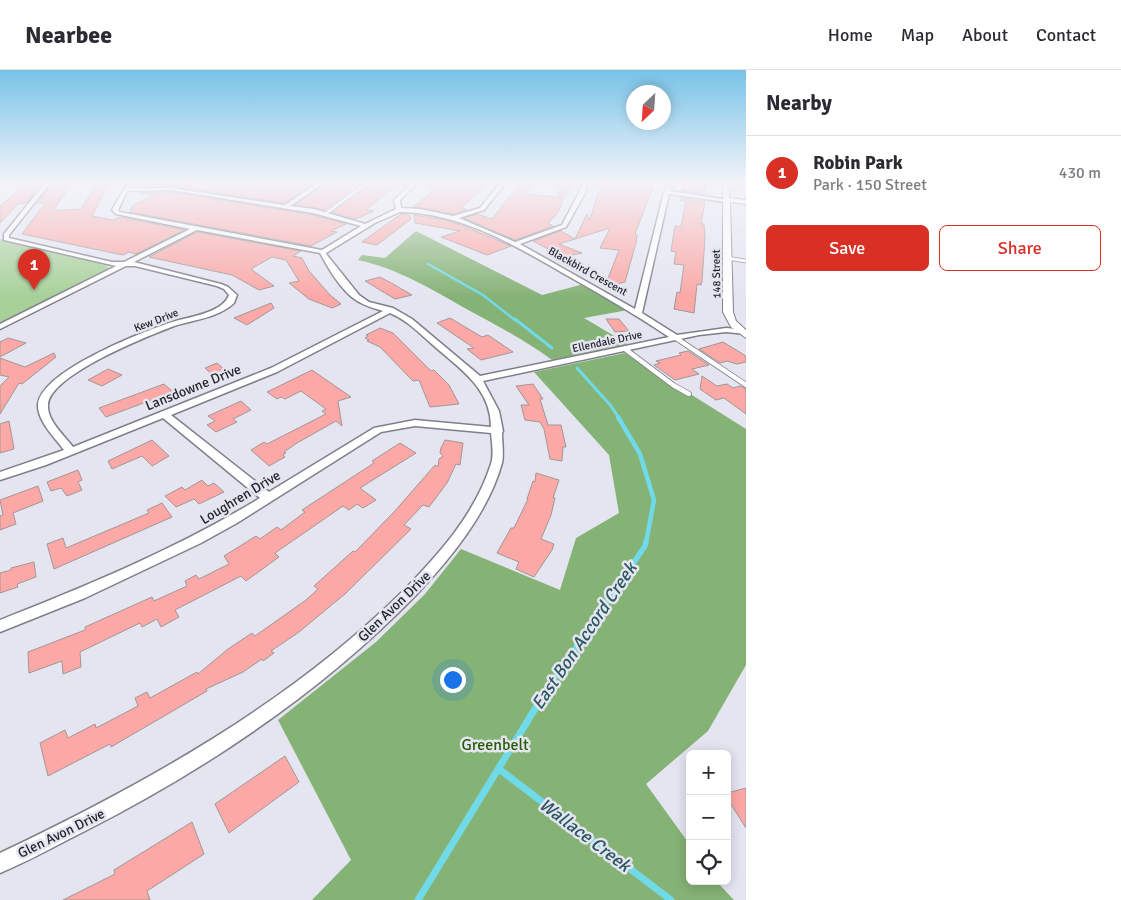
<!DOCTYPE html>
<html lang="en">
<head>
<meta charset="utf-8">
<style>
	:root { --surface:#fff; --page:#f7f7f7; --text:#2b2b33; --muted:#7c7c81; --line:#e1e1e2; --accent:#d93025 }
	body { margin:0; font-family:Signika,sans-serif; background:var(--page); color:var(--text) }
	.controls { position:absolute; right:15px; bottom:15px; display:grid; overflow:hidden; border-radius:8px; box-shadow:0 2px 12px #0003 }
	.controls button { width:45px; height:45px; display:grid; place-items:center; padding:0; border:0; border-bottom:1px solid var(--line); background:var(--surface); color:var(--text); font:25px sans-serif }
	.compass { position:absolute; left:626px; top:15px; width:45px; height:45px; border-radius:50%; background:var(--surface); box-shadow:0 2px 12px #0003; rotate:205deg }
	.you { position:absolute; left:452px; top:609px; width:18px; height:18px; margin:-12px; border:4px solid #fff; border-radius:50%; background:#1a73e8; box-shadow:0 0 0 8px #1a73e833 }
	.badge { display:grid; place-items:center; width:32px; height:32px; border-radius:50%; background:var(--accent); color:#fff; font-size:16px; font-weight:700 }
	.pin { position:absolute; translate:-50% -41px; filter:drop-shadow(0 1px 2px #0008) }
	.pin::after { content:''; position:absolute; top:26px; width:18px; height:15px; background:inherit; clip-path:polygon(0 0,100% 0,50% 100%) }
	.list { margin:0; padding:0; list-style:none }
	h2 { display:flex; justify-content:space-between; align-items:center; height:65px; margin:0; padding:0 20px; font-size:21px }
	h2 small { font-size:16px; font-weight:400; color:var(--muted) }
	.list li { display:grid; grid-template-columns:32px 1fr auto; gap:15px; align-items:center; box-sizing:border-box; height:75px; padding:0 20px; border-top:1px solid var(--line) }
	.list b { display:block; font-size:19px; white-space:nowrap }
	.list p { margin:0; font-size:16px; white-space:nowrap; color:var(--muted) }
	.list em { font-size:16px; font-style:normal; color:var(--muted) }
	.actions { display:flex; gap:10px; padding:15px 20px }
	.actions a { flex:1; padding:11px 0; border:1px solid var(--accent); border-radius:8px; text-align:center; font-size:18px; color:var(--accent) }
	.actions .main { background:var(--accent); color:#fff }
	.icon { flex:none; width:28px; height:28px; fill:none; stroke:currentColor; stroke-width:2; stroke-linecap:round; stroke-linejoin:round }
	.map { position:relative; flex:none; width:746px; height:830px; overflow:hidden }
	header { display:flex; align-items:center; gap:30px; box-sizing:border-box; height:70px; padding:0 25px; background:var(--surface); border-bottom:1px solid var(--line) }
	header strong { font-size:24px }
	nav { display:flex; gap:28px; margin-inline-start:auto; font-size:18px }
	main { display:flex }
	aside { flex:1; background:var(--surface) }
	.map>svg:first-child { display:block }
</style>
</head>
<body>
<header>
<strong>Nearbee</strong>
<nav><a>Home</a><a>Map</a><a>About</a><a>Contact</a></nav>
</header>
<main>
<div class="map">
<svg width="746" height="830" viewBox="0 0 746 830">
	<rect width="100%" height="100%" fill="#e4e5f1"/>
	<path fill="#a7d198" d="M0,169L105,195L109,198L0,254Z"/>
	<g fill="#85b275">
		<path d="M416,161L542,225L584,214L628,240L584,248L628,274L552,290C526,271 498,256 470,241C435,221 397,198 358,190L362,185L385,188Z"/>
		<path d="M625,283L746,359V595L708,661L646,714L690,775V811H716L734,830H312L351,790L278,650L376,572L425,524L461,479L560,520L576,468L619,443L609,385L534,302Z"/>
	</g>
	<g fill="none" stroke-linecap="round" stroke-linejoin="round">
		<path stroke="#71dae8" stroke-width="2.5" d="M428,194L483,225L516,251"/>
		<g stroke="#71dae8" stroke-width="3">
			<path d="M515,249L552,278"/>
			<path d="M577,298L611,336L619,348"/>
		</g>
		<path stroke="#71dae8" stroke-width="4.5" d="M618,347L640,384L654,430L646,473"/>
		<path stroke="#71dae8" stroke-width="5.5" d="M540,630L645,476L646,471"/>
		<g stroke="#71dae8" stroke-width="7">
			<path d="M499,699L671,830"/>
			<path d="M418,830L541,629"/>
		</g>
	</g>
	<g fill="#fba8a6" stroke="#a39695">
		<path d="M176,112L221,116L227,113L240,115L248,112H287L310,116L285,133L167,116Z"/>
		<path d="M339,112H364L325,140L295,135L321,117L329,118Z"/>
		<path d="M372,112H399L366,140L374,141L356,149L332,142Z"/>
		<path d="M426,112H487L467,133L461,137L467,140L453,144L413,137L432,122Z"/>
		<path d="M521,112H534L526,124L564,128L557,144L548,153L553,156L515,170L464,148L477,144L492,149Z"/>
		<path d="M554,112L574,113L566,126H559Z"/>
		<path d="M598,112H655L635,164L637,165L636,173L625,212L614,215L607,211L619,180L600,178L610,158L575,169L587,144L590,150L599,120L604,121Z"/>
		<path d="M694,112H705V124L682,121L684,114L694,115Z"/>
		<path d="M72,113L53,141L81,139L97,114L110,113L92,146L113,150L121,147L184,160L136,184L129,182L123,185L22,164L45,133H37L52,114Z"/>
		<path d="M41,115L26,133L18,134L0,153V136L3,133L10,128L21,116Z"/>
		<path d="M171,122L313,145L346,154L331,161L337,162L311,176L130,142L133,135L156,125L140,123Z"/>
		<path d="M681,128L705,132L701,154H704L705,168L702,211L701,215L697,214L694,243L674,239L677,222L680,223L684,195L674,194L676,182L671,181L675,156L681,157L686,131L680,130Z"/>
		<path d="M401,144H408L411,149L377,175L362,172Z"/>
		<path d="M414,145L445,150L466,157L511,176L487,185L441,167L460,161L415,153Z"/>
		<path d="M561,161L575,169L559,174L582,183L563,187L533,171Z"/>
		<path d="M197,162L301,181L293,186L302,188L309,201L330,225L341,234L332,238L309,229L289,213L299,211L286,190L272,187L251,199L274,216L259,220L232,205L149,187Z"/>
		<path d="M380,207L393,214L412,225L395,229L365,211Z"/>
		<path d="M271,233L274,238L247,255L234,248Z"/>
		<path d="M450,248L482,267L488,265L513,282L481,290L467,279L474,278L437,253Z"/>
		<path d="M606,249H619L629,261L615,262Z"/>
		<path d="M380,258L393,263L431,301L434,300L449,315L459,334L430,337L419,310L413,311L380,277L367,271L369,270L365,268L368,266L366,265Z"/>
		<path d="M8,268L26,273L0,287V272Z"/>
		<path d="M723,272L746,286V292L737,294L727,291L720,293L699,279Z"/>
		<path d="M688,281L709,295L692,299L699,304L675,310L654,295L660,293L656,291L681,285L679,283Z"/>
		<path d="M54,283L56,287L22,314L19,313L0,344V316L9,307L0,305V288L25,297Z"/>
		<path d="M217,293L226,301L214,306L205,298Z"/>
		<path d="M108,299L122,305L102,316L88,310Z"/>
		<path d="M312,300L351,327L338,331L342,356L336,351L297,373L284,382L286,383L283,385L285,387L269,396L251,380L264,372L267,374L326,344L322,341L326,339L301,321L285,329L281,327L277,329L267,322Z"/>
		<path d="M702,306L717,316L727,314L733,318L740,316L746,319V344L724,328L716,330L700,319Z"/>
		<path d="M164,314L173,322L106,347L99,338Z"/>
		<path d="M533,314L543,329H540L548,355H561L566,377H563L562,391L550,389L544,359L540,352L525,350L521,335H529L516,316Z"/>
		<path d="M241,331L251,340L233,349L237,352L216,362L207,355L215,351L208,346Z"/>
		<path d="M9,351L14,379L0,383V354Z"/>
		<path d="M152,370L169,386L152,396L142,386L112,399L108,391Z"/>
		<path d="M445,370L463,373L460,395L456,394L447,413L429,437L423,435L404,455L411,459L345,524L299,562L271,581L274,583L263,591L262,589L243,602L206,619L207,621L111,677L110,674L48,706L40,673L65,660L68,668L95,654L96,658L138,636L135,628L147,622L150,628L197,602L198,604L228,579L252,563L255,566L306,530L318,519L314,516L353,481L355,482L394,442L435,395L438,397L439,389L443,386L440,383L441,378Z"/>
		<path d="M400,373L416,383L360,418L376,430L363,438L357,434L349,440L343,436L275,483L279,487L246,511L241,506L175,540L179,547L161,557L157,549L142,557L140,553L80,582L81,597L63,604L62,591L29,603L28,582L85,560V557L152,527L154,531L187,516L185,511L196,505L199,509L229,494L224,486L256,466L260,469L277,457L281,460L305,442L302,440L374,393L372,391Z"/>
		<path d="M78,400L82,410L78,412L82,420L67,426L61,418L51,421L47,412Z"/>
		<path d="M536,403L559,410L553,428H555L551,445L541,469L554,474L552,480L534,507L516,499L519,492L497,483L511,458H514L528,429H527L533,411L535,412Z"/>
		<path d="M202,410L208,416L214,413L224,422L199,434L194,429L176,437L165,426L182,417L185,420Z"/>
		<path d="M38,416L43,431L13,443L16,454L0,460V446L3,445L0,430Z"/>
		<path d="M162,433L172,447L54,499L47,474L63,468L66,478L149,443L147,440Z"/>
		<path d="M34,492L36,507L17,514L18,517L0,523V503L11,500V498Z"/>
		<path d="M285,686L299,712L229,763L215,734Z"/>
		<path d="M746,718V758L727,728V723Z"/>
		<path d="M192,752L204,784L147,821L150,830H63L115,804L114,800Z"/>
	</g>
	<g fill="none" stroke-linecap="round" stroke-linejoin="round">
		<g stroke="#7e7f89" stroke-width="4">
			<g id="service-far2">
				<path d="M726,115L746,117"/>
				<path d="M670,117L673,112"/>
				<path d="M325,144L369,112"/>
			</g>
		</g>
		<g stroke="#7e7f89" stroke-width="4.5">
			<path id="service-far1" d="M727,188L746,191"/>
		</g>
		<g stroke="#7e7f89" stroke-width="6">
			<g id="service">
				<path d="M676,268L746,315"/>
				<path d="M625,279L673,315L689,324"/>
			</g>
		</g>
		<g stroke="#7e7f89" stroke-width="3">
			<path id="minor" d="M46,112H51L9,165V168L112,192H124L190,159L116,144L112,140L128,113L130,114L128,118H171L285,135L315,115L300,112H325L290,136L314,139L365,154L396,139L394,130L413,112H418L400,130L401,138L420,139L453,146L480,138L501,112H506L484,140L459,148L515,172L562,155L579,123L583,112H587L585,123L566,157L520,174L635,239L664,122L670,116L672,117L670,121L729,130L726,132L669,124L642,243L677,265L726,258L746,260V264L726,262L699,265L483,311L499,341L503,361L502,363C502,372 504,385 502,393C488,443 451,488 416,525C322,622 205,700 85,761C57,775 29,791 0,803V783C145,714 289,634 404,520C440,483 475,444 491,394C494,385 492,373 491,363L415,356L381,362L237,453L201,473L85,528L0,562V550C89,515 178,478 260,428L163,348L46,395L0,410V402L64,380C55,368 37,351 38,334C42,301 140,263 169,253C186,247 222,244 229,225L224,219L217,216L135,196H126L0,259V254L116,196L4,170V164ZM171,120L313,143L361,156L322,180L120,142L118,140L127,121ZM400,142C462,143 516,176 568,206C602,225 636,245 669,267L480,306L412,249L393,238L369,232L359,225L327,185L326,183L375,153ZM197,160L320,183C328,198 340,218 353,228C362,235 373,238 383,241L271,298L73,377C64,365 47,351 48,335C49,305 148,266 174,256C193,250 218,248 234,233L237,225L228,217L221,214L134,192ZM390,243C407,250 419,263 433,275C460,299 491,318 491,357L415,350L374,358L269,422L171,345L277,302Z"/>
		</g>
		<g stroke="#7e7f89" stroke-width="2">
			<path id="tertiary" d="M723,112H729V128L746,130V134L730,132L733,242L736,251L746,260V268L731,257L723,242Z"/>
		</g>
		<g stroke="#9d9ea7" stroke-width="1" stroke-dasharray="0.5 2" stroke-linecap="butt">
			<path d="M591,115L658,121"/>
			<path d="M738,160L746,161"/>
		</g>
		<use href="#service-far2" stroke="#fff" stroke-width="2.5"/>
		<use href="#service-far1" stroke="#fff" stroke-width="3"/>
		<use href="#service" stroke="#fff" stroke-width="4.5"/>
		<use href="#minor" fill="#fff" fill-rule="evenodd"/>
		<use href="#tertiary" fill="#fff" fill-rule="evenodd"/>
	</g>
	<linearGradient id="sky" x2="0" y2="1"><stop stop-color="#78c3e8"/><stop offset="0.49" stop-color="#f3f3f9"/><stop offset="1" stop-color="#f3f3f9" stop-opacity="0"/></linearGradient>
	<rect width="746" height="228" fill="url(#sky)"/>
	<g text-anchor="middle" stroke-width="5" stroke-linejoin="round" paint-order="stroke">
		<g font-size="11" fill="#242529" stroke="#e4e5f1">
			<text transform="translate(588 201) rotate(29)" y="4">Blackbird Crescent</text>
			<text transform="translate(716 204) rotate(-91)" y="4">148 Street</text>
			<text transform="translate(156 250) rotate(-21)" y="4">Kew Drive</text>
			<text transform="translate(607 271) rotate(-12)" y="4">Ellendale Drive</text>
		</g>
		<g font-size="14" fill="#242529" stroke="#e4e5f1">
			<text transform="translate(193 317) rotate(-22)" y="5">Lansdowne Drive</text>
			<text transform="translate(240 427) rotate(-31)" y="5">Loughren Drive</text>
			<text transform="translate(394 536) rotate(-44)" y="5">Glen Avon Drive</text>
			<text transform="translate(61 763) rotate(-26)" y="5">Glen Avon Drive</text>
		</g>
		<g font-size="16" fill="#245d01" stroke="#e4e5f1">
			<text x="495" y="680">Greenbelt</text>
		</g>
		<g font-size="18" font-style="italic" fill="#2a585e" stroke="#e4e5f1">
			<text transform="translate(584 566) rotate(-56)" y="6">East Bon Accord Creek</text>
			<text transform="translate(585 765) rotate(37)" y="6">Wallace Creek</text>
		</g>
	</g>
</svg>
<div class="controls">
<button>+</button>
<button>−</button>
<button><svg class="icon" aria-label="locate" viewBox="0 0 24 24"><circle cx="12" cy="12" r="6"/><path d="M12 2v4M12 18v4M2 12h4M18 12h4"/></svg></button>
</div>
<svg class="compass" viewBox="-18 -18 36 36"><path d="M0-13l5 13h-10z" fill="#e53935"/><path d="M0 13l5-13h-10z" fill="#7c7c81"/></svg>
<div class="you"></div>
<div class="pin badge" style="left:34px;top:220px">1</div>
</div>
<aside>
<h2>Nearby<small></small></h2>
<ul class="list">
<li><span class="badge">1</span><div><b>Robin Park</b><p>Park · 150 Street</p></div><em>430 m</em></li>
</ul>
<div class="actions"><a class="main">Save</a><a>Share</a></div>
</aside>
</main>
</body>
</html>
